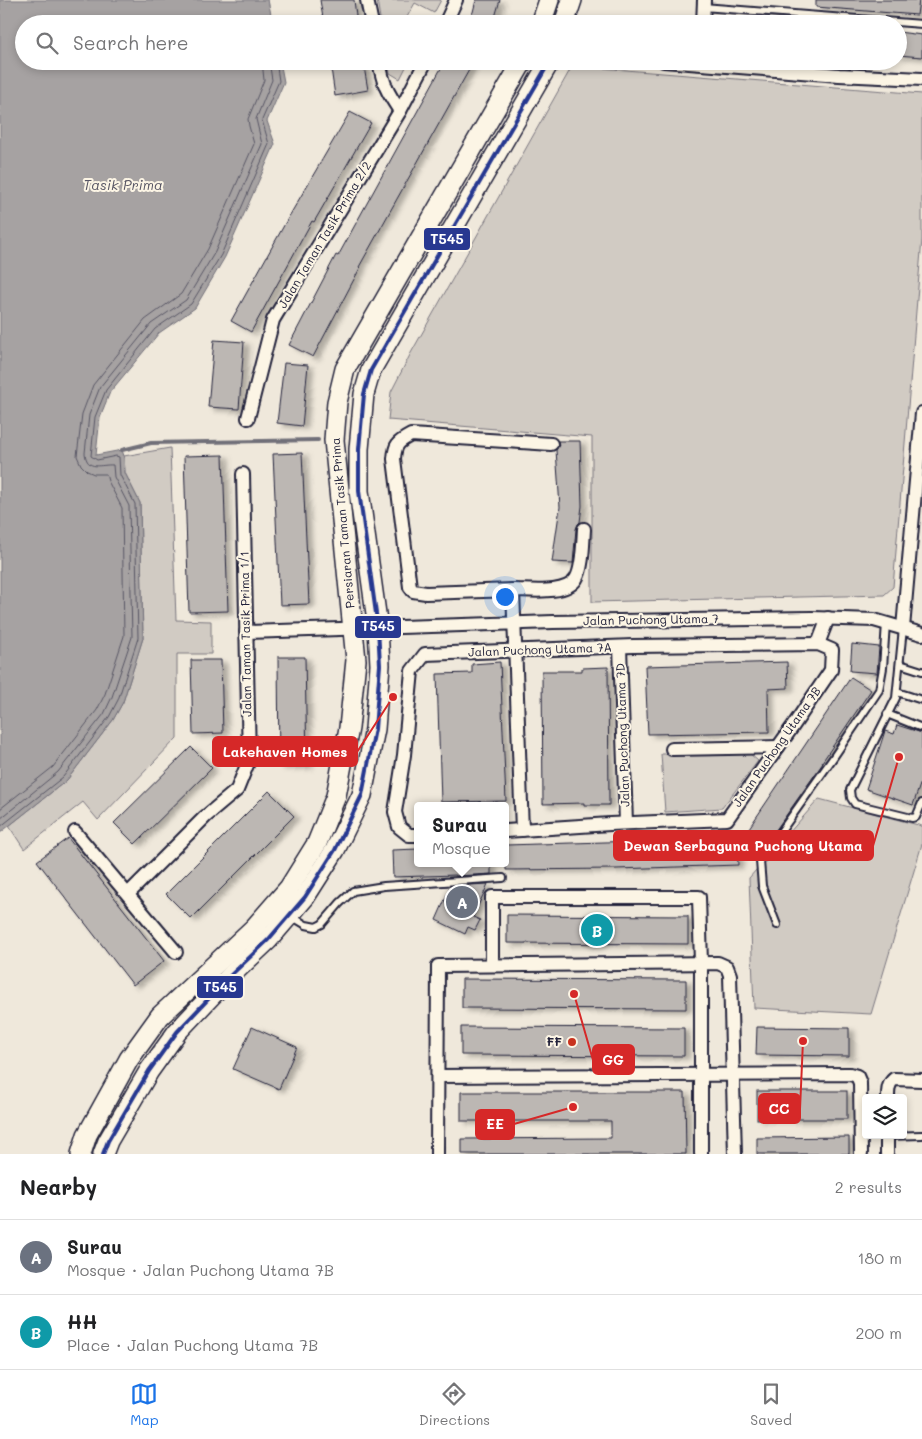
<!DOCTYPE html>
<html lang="en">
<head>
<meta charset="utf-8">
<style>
	:root { --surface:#fff; --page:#f6f6f6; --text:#202124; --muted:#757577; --line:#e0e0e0; --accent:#1a73e8 }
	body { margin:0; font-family:Mali,sans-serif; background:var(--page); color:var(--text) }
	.controls { position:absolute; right:15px; bottom:15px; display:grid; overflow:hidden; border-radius:5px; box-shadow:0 2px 8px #0003 }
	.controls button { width:45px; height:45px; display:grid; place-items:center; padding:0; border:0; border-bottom:1px solid var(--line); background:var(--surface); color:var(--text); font:25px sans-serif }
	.you { position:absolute; left:504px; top:596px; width:18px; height:18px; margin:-12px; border:4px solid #fff; border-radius:50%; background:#1a73e8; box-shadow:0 0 0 8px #1a73e833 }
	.badge { display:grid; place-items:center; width:32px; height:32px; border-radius:50%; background:var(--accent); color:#fff; font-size:16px; font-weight:700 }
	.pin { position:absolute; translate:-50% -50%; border:2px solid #fff; box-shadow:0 1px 5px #0006 }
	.popup { position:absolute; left:414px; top:802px; width:95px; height:65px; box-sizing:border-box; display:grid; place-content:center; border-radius:5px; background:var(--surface); filter:drop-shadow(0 1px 4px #0005); font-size:16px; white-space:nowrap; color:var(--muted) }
	.popup b { font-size:19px; color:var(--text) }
	.popup::after { content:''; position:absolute; left:50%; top:100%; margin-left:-10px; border:10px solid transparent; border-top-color:var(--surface) }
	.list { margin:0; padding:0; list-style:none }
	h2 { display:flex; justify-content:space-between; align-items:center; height:65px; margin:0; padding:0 20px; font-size:21px }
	h2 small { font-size:16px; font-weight:400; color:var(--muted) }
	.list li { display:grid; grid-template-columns:32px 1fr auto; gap:15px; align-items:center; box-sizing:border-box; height:75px; padding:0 20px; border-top:1px solid var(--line) }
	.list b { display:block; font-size:19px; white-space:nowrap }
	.list p { margin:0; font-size:16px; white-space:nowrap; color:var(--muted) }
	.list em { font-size:16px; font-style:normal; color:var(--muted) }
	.icon { flex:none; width:28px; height:28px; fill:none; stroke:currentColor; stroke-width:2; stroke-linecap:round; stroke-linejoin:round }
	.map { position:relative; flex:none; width:922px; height:1154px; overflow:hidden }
	.search { position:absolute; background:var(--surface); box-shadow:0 2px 8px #0003; left:15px; right:15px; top:15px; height:55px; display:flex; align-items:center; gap:12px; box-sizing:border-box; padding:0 18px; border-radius:28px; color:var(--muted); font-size:19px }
	.sheet { height:215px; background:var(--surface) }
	nav { display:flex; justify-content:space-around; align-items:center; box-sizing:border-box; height:70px; border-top:1px solid var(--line); background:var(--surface); font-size:14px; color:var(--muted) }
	nav a { display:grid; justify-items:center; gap:2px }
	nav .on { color:var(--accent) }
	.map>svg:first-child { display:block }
</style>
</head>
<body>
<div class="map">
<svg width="922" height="1154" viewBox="0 0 922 1154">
	<defs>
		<filter id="shadow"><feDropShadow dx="5.5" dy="3" stdDeviation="2.5" flood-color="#0004"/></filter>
	</defs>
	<rect width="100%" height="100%" fill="#efe8db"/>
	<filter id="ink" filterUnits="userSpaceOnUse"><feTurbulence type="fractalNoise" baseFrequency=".02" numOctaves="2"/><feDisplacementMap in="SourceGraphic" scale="10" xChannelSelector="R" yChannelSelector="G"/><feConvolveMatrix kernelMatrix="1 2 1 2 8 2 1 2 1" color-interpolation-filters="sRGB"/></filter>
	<g filter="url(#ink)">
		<g fill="#d1cbc3" stroke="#7a767f">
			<path d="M377,0H441L434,13L415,3L403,24H381Z"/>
			<path d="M388,61H409L400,79L390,73Z"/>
			<path d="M576,66L922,94V239L893,587L884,595L592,602V437L388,420L391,392L411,353L570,70Z"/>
			<path d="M170,448L176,620L211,621V654H177V738L98,820L83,802L24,849L9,826L67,780L113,720L123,702L143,638L140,503L125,473L124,456Z"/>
			<path d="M749,753L758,761L722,808L665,812L661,754Z"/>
			<path d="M819,799L922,826V844L871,1014L754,1008L749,878Z"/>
		</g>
		<path fill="#a6a2a2" stroke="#716f79" d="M0,0H268L273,24H24V61H280L284,82L267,121L275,144L225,257L195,308L159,333L110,392L100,417L96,455L122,450L124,456L125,473L140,503L143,638L123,702L113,720L67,780L0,833Z"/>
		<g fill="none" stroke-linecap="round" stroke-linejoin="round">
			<g stroke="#575564" stroke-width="1">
				<path d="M0,809L53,767L97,710L105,694L124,636L122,508L108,481L106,474H94L87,471L81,465L77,456L82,414L93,385L145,320L181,294L208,249L254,144L249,126L248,119L264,80L262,61"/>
				<path d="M0,819L58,772L104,714L112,697L132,637L129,506L114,477L113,465C101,464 87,472 85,453L89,415L100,387L151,324L186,300L215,252L262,144L256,119L272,80L269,61"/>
				<path d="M0,827L63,777L109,717L118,700L138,638L135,504L120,475L119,457L116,456L97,460L91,456L95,417L106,390L155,329L191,304L221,255L269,144L262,120L279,81L276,61"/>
			</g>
			<path stroke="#716f79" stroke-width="4" d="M122,450L151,443L318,440"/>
		</g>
		<g fill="#bcb7b3" stroke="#22223b" filter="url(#shadow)">
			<path d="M320,0H354L357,24H324Z"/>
			<path d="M476,0H500L493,24H466L473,12Z"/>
			<path d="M816,0H919L917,15L816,7Z"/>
			<path d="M898,32L922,35V57L898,55Z"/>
			<path d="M330,61H363L368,90L335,96Z"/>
			<path d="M445,61H474L359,267L360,268L313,357L289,345L336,255L338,256Z"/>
			<path d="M350,112L371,123L314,222L312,221L251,332L231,321L287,220Z"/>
			<path d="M214,340L244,342L239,409L208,407Z"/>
			<path d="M284,363L308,365L302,426L277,423Z"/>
			<path d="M558,441H580L582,506L580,522L578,524L576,529L573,563L552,562L560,507L556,450L559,445Z"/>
			<path d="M302,453L309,604L280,605L273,454Z"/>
			<path d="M223,455L228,611L189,612L184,456Z"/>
			<path d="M852,644L879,647L877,673L850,671Z"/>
			<path d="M278,657H305L307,765L279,766Z"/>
			<path d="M191,660H221L223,733L193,734Z"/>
			<path d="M500,662L506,801L441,802L437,674L472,673V664Z"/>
			<path d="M787,662L788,688L768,689L769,732L648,734L645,666Z"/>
			<path d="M608,667L609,805H584V803L543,804L542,671H582V668Z"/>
			<path d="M851,677L871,690L822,762L823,763L766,844L747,831Z"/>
			<path d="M897,725L922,733V779L913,805L866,789L885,731L894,734Z"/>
			<path d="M191,747L212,768L135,844L114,823Z"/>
			<path d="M269,791L294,816L191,919L166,894Z"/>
			<path d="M68,838L164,961L133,985L37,861Z"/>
			<path d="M737,838L738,865L616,869L506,870V845Z"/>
			<path d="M418,849V863H491V874L456,876V875L393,877L392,850Z"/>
			<path d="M488,884L473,917L480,920L475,930L468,927L465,934L436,920L451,886Z"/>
			<path d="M507,915L688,916V944L507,943Z"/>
			<path d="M462,979L686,980V1009L462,1008Z"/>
			<path d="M252,1027L297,1047L279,1089L233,1069Z"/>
			<path d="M461,1027L684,1028V1056L461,1055Z"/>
			<path d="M757,1027L849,1028V1056L756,1055Z"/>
			<rect x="757" y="1091" width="90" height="28"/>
			<path d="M461,1092H685L686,1154H462V1139L611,1138V1121H461Z"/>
			<path d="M849,1137V1154H757V1138Z"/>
		</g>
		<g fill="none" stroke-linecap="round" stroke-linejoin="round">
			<g stroke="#22223b" stroke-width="10">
				<g id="lane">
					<path d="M703,7L922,24"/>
					<path d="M903,628L896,698L850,790L851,798L855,804L912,818L916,817L922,803"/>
					<path d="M900,664L922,671"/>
					<path d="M897,692L922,700"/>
					<path d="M887,714L922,728"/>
					<path d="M291,916L306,925L316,927L322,924L340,903L353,891L384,886L503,878"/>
					<path d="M777,925L762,886L760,861L833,758L879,690L883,668L886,623"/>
					<path d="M887,1136L922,1135"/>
				</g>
			</g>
			<g stroke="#22223b" stroke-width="16">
				<g id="street">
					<path d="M367,0L372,24"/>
					<path d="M445,24L456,0"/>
					<path d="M703,24L704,0"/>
					<path d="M379,61C383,84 387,92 400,111"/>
					<path d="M664,61L839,75L922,79"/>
					<path d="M248,418L273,320L400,111L426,61"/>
					<path d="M513,590C530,590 566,595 576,579C583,568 583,543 584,529"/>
					<path d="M903,628L922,413"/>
					<path d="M246,632L553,622L812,618L874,620L922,634"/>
					<path d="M818,644L828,618"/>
					<path d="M620,647L626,823"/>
					<path d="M672,749L778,747"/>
					<path d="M522,830L513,590L426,593L413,591L410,587L394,459C395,444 398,442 411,435L551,444"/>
					<path d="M75,832L176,952"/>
					<path d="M418,835H409L399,827L395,812L404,755L412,671L425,654L633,646L818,644L832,650L831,670L793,726L727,819L610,824L506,831"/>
					<path d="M128,894L205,817L237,790L249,760L243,474"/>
					<path d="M492,965V897H699L701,963V1154"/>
					<path d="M438,1076L850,1074L857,1076L860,1083L861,1154"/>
					<path d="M888,1098C888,1090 888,1084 894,1079L922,1080"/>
					<path d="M437,1154L438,966L718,963L727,967L730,975L735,1154"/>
					<path d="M887,1154V1135"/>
				</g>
			</g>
			<g stroke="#22223b" stroke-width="22">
				<g id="secondary">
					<path d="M541,24L549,0"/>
					<path d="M564,24L572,0"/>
					<path d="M81,1154L87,1135L129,1059L160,1016L254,928L289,888L317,843L336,796L349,728L356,660L334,440L337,402L345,369L523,61"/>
					<path d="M103,1154L108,1141L149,1071L177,1032L232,974L268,940L305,897L335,850L362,795L375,729L380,665L378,628L359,491V449L364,394L371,370L550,61"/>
				</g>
			</g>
			<use href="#lane" stroke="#fcf5e5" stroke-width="6"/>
			<use href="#street" stroke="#fcf5e5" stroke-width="12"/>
			<use href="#secondary" stroke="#fcf5e5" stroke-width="19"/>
			<g stroke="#fcf5e5" stroke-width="8">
				<path id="bus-1" d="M103,1154L108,1141L149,1071L177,1032L232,974L268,940L305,897L335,850L362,795L375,729L380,665L378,628L359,491V449L364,394L371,370L550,61"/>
			</g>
			<use href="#bus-1" stroke="#283890" stroke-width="4"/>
		</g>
	</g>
	<circle fill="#c8321e" stroke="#fcf5e5" stroke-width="2" cx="572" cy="1042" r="5"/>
	<g text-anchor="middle" stroke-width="4" stroke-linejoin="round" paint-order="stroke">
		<g font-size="12" fill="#22223b" stroke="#fcf5e5">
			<text transform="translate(325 235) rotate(-59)" y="4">Jalan Taman Tasik Prima 2/2</text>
			<text transform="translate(343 523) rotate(-95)" y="4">Persiaran Taman Tasik Prima</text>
			<text transform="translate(651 620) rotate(-1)" y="4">Jalan Puchong Utama 7</text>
			<text transform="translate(246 634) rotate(-91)" y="4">Jalan Taman Tasik Prima 1/1</text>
			<text transform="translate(540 650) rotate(-2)" y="4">Jalan Puchong Utama 7A</text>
			<text transform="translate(623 735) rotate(-92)" y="4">Jalan Puchong Utama 7D</text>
			<text transform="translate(777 747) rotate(-55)" y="4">Jalan Puchong Utama 7B</text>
		</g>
		<g font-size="12" font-weight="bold" fill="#22223b" stroke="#fcf5e5" text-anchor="end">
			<text x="562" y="1046">FF</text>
		</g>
		<g font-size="14" font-style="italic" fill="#575564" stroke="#fcf5e5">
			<text x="123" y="190">Tasik Prima</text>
		</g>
	</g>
	<path fill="none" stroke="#d62828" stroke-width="2" d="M393 697L357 752M899 757L873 846M574 994L593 1060M803 1041L800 1109M573 1107L514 1124"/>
	<g fill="#d62828" stroke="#fcf5e5" stroke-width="2">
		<circle cx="393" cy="697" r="5"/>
		<circle cx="899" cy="757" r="5"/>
		<circle cx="574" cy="994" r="5"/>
		<circle cx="803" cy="1041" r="5"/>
		<circle cx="573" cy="1107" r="5"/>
	</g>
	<g fill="#d62828" stroke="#d62828" stroke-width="2">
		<rect x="213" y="737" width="144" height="29" rx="5"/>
		<rect x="614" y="831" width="259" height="29" rx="5"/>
		<rect x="593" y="1045" width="41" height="29" rx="5"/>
		<rect x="759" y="1094" width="41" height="29" rx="5"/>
		<rect x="476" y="1110" width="38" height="29" rx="5"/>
	</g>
	<g font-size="14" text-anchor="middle" font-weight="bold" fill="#fff">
		<text x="285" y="757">Lakehaven Homes</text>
		<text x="743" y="851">Dewan Serbaguna Puchong Utama</text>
		<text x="613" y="1065">GG</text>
		<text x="779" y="1114">CC</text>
		<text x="495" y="1129">EE</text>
	</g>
	<g stroke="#fcf5e5" stroke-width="2">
		<rect x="423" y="227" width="48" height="24" rx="5" fill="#283890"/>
		<rect x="354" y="615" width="48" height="24" rx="5" fill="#283890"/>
		<rect x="196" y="975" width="48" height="24" rx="5" fill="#283890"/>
	</g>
	<g font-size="14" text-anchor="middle" font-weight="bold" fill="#fff">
		<text x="447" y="244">T545</text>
		<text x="378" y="631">T545</text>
		<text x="220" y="992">T545</text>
	</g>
</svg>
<div class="controls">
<button><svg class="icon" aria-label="layers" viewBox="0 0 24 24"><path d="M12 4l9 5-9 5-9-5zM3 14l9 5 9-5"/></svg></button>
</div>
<div class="you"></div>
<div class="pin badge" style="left:462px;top:902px;background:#6b7280">A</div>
<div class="popup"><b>Surau</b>Mosque</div>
<div class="pin badge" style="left:597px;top:930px;background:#0f9aa8">B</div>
<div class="search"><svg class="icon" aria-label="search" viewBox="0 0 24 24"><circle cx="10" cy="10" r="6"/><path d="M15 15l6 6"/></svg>Search here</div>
</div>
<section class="sheet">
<h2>Nearby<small>2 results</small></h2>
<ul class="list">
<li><span class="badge" style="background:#6b7280">A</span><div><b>Surau</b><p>Mosque · Jalan Puchong Utama 7B</p></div><em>180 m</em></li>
<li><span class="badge" style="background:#0f9aa8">B</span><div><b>HH</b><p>Place · Jalan Puchong Utama 7B</p></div><em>200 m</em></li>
</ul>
</section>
<nav>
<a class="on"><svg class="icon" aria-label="map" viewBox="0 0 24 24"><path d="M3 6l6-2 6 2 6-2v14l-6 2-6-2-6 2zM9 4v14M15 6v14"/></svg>Map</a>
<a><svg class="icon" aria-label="directions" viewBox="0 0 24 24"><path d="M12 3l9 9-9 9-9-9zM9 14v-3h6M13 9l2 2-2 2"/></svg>Directions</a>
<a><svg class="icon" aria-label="saved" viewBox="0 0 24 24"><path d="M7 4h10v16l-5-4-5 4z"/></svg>Saved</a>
</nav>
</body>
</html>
